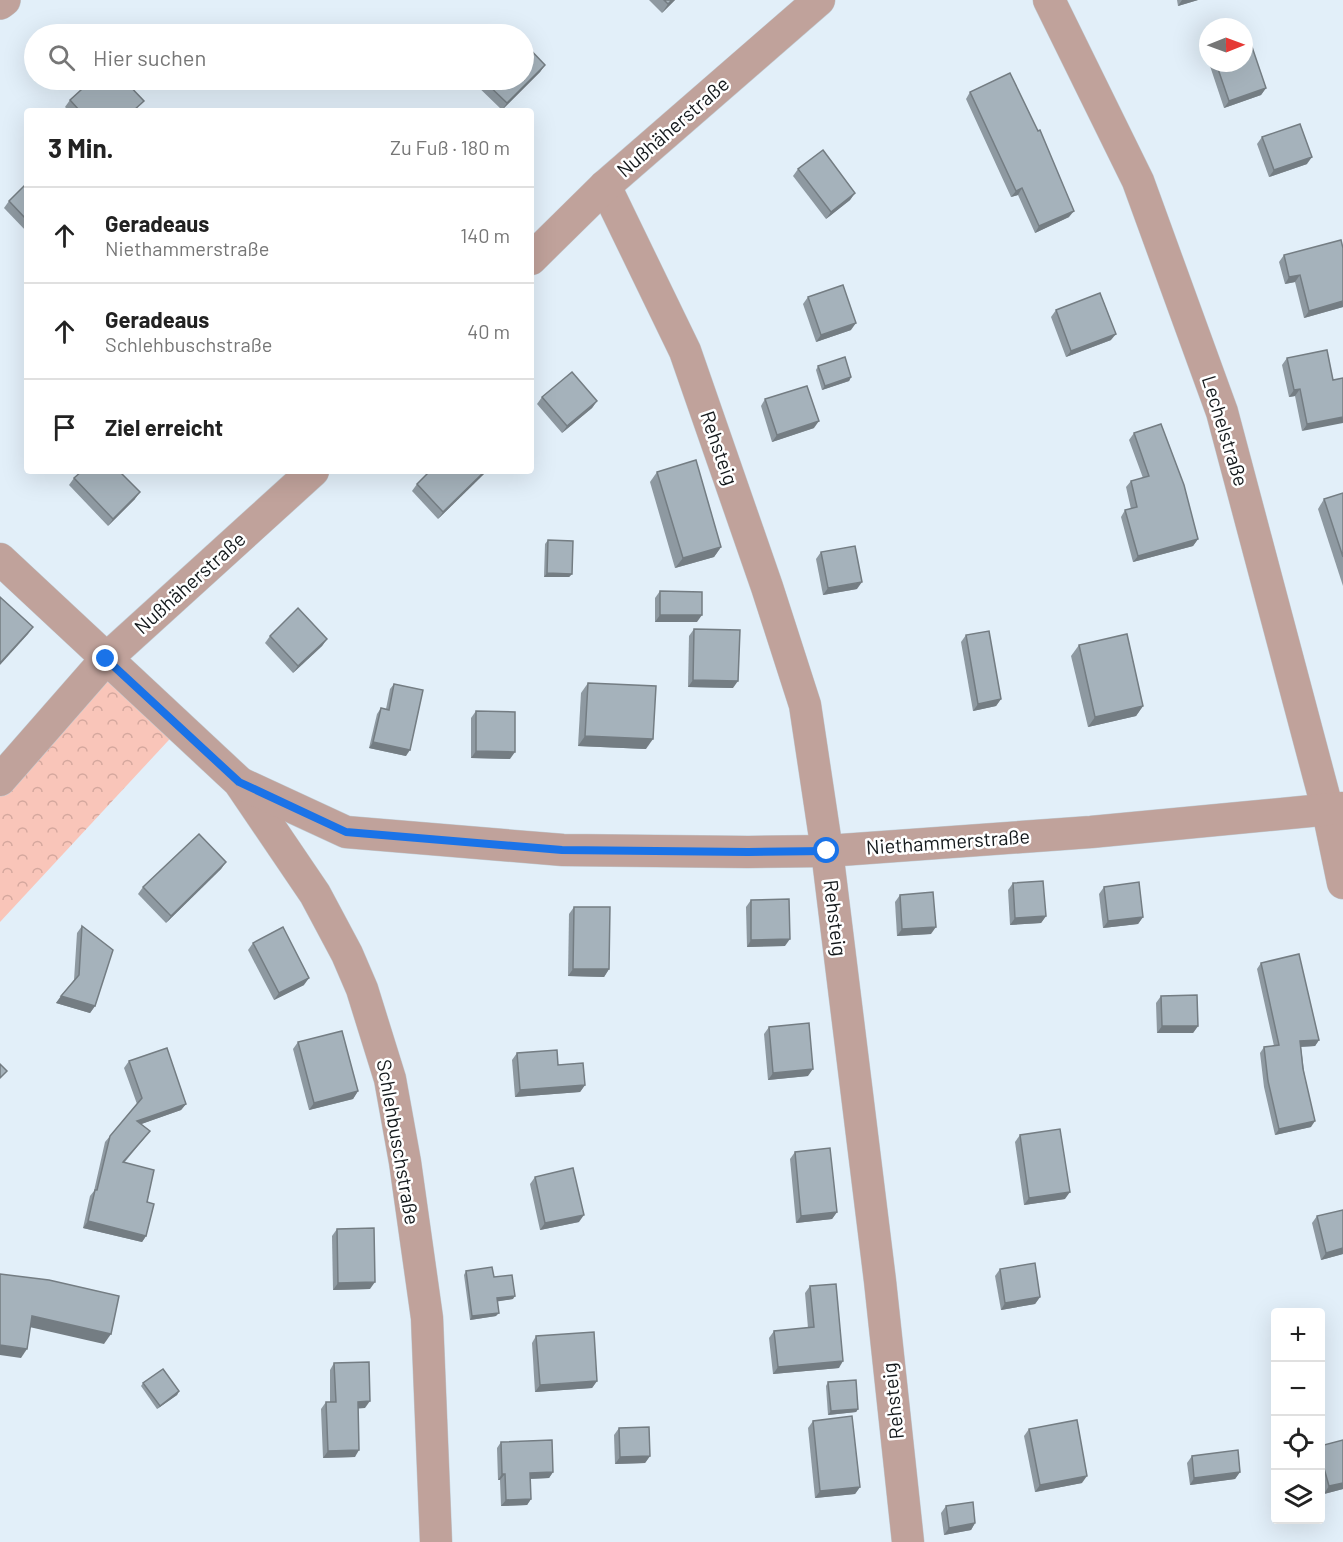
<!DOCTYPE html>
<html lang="de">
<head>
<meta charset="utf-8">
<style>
	:root { --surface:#fff; --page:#f2f2f2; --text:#222; --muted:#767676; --line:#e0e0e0 }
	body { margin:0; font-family:Barlow,sans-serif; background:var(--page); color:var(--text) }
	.controls { position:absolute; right:18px; bottom:18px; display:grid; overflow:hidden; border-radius:6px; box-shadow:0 6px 24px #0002 }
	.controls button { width:54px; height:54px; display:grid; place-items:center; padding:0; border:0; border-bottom:2px solid var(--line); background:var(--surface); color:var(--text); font:30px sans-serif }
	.compass { position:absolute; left:1199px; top:18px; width:54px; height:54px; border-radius:50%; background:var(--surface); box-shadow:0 6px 24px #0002; rotate:89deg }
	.stop { position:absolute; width:18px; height:18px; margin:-14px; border:4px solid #1a73e8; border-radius:50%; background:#fff }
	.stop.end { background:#1a73e8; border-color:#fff; box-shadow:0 2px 6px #0008 }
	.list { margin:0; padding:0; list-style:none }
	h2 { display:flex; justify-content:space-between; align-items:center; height:78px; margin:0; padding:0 24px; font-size:26px }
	h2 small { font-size:20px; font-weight:400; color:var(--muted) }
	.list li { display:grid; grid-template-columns:39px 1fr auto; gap:18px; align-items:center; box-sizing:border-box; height:96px; padding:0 24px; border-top:2px solid var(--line) }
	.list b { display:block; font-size:22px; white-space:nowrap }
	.list p { margin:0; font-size:20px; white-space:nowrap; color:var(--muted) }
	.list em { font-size:20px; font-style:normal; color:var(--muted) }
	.icon { flex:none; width:33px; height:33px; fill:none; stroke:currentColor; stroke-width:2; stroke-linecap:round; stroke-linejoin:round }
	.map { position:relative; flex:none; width:1343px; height:1542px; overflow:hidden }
	.search { position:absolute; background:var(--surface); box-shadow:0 6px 24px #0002; left:24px; top:24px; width:510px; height:66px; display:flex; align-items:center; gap:15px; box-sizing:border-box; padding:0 21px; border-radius:33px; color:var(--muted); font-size:22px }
	.panel { position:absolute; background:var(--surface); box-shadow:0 6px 24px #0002; left:24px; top:108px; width:510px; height:366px; border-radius:6px }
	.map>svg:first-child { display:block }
</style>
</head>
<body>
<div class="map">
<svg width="1343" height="1542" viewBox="0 0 1343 1542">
	<defs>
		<pattern id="forest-crowns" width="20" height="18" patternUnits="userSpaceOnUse" patternTransform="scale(1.5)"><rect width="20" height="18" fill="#f9c5b9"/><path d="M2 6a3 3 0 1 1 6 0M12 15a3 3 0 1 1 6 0" fill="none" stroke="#d5a89e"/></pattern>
	</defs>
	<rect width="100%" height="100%" fill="#e2eff9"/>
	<path fill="url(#forest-crowns)" d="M106,659L180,728L0,922V780Z"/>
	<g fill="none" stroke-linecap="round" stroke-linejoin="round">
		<g stroke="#c1cdd5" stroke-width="33">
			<g id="minor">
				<path d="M1049,0L1138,181L1222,412L1328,811L1343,883"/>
				<path d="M605,186L685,351L767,587L805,705L827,851L880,1281L908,1542"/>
				<path d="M531,259L605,186L819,0"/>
				<path d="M0,559L239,782L315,894L347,954L362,989L390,1079L405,1162L427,1318L436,1542"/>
				<path d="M0,780L106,659L313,471"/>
				<path d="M240,783L346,832L563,850L748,852L827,851L1091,832L1343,808"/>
			</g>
		</g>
		<g stroke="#c1cdd5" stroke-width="34">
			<path id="tertiary" d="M0,3L4,0"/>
		</g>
		<use href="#minor" stroke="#c0a29b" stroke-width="32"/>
		<use href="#tertiary" stroke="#c0a29b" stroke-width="33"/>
	</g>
	<g fill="#8e99a1">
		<path d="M649,0H675L662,13Z"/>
		<path d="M1177,0H1198L1178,6Z"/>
		<path d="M1209,63H1244L1266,88L1261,95L1224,108Z"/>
		<path d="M545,65L540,72L502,110L471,80H524Z"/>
		<path d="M970,92L1069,217L1035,233L1018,195L1011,197L966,99Z"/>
		<path d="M70,100L139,108L136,111H69L65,107Z"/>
		<path d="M1262,137L1307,164L1269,177L1257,144Z"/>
		<path d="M798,169L855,193L850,200L826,219L793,176Z"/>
		<path d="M27,183V232L4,208L9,201Z"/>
		<path d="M1284,255L1343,307L1304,318L1295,282L1285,284L1279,262Z"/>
		<path d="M808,297L851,330L816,342L803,304Z"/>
		<path d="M1056,310L1111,340L1066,357L1051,317Z"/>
		<path d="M1287,358L1333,380L1343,378L1302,431L1295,396L1289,397L1282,365Z"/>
		<path d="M818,366L851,377L849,381L822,390L816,370Z"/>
		<path d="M542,397L597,401L592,408L562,433L537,404Z"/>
		<path d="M765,399L814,428L772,442L761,406Z"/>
		<path d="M1134,433L1198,539L1193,546L1133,562L1121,517L1125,510L1131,509L1126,487L1131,481L1143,478L1129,440Z"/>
		<path d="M487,471L438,519L412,491L417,484Z"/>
		<path d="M657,472L721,547L714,557L675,568L650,482Z"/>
		<path d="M74,478L135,499L108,526L69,485Z"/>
		<path d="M1343,493V586L1318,509L1324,499Z"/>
		<path d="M548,540L572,574L569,577H544L545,544Z"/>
		<path d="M821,552L857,589L823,595L816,559Z"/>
		<path d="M660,591L697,622H655V598Z"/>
		<path d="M694,629L733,688L688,687L689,636Z"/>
		<path d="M966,635L1001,699L996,706L973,711L961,642Z"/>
		<path d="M270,636L327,639L322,646L293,673L265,643Z"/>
		<path d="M1079,645L1143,706L1136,716L1088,727L1071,656Z"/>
		<path d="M588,683L646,749L578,746L581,693Z"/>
		<path d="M394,684L406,756L369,748L377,714L381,708L386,709L390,689Z"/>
		<path d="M476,711L510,759L471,758V718Z"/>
		<path d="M226,862L221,869L166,923L138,894L143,887Z"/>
		<path d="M1013,883L1046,916L1041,923L1010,925L1008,890Z"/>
		<path d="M1104,887L1143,917L1138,924L1103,928L1099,894Z"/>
		<path d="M900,895L931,934L897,936L895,902Z"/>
		<path d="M751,900L785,946L747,947L746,907Z"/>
		<path d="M574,907L609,969L604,977L568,976L569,914Z"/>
		<path d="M82,926L95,1006L90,1013L56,1003L74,980L77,933Z"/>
		<path d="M253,943L304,985L274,1000L248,950Z"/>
		<path d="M1261,963L1319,1040L1315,1046L1301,1047L1311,1127L1275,1135L1264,1087L1260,1053L1264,1047L1274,1046L1257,969Z"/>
		<path d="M1161,996L1198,1026L1193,1033H1157L1156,1003Z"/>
		<path d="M769,1027L808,1076L768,1080L764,1034Z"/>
		<path d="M298,1042L358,1091L353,1099L309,1110L293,1049Z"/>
		<path d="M517,1053L558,1065L585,1085L580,1092L515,1097L512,1060Z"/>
		<path d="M129,1061L186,1104L181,1110L141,1124L150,1131L124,1163L147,1202L146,1236L142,1242L83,1228L90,1196L94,1191L105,1142L137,1104L124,1068Z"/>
		<path d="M1020,1135L1065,1199L1024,1205L1015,1142Z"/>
		<path d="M795,1152L837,1212L832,1219L796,1223L790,1159Z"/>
		<path d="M535,1177L579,1222L540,1230L530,1184Z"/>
		<path d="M1317,1216L1343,1254L1321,1260L1312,1223Z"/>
		<path d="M337,1229L370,1289L333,1290L332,1236Z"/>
		<path d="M1000,1269L1040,1297L1035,1304L1001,1310L995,1276Z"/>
		<path d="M466,1271L494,1277L513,1299L497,1301L496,1316L470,1320L464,1275Z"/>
		<path d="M810,1286L839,1368L773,1374L769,1338L774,1331L808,1328L805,1293Z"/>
		<path d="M536,1336L597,1381L592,1388L535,1392L532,1343Z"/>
		<path d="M334,1363L365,1408H358L355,1457L323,1458L321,1409L326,1402H330V1370Z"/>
		<path d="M828,1382L858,1409L856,1412L828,1415L826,1386Z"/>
		<path d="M143,1383L179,1391L177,1395L157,1409L141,1386Z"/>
		<path d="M813,1421L860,1487L855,1494L815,1498L808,1428Z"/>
		<path d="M619,1428L650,1456L645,1463L615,1464L614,1435Z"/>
		<path d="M1029,1429L1082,1483L1035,1492L1024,1436Z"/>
		<path d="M501,1442L553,1472L549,1478L530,1479L531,1499L527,1505L501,1506L500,1480H498L497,1448Z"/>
		<path d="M1320,1446L1343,1489L1324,1494L1320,1481Z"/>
		<path d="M1192,1456L1240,1472L1235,1479L1190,1485L1187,1463Z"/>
		<path d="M946,1506L975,1523L971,1530L944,1535L941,1513Z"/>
	</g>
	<g fill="#747d83">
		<path d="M672,0H675L662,13L668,4Z"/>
		<path d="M1182,0H1198L1178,6Z"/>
		<path d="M545,65L540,72L502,110L507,103Z"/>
		<path d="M1266,88L1261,95L1224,108L1229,101Z"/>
		<path d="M1312,157L1307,164L1269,177L1274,170Z"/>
		<path d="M1022,188L1018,195L1011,197L1016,191Z"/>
		<path d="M855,193L850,200L826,219L831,212Z"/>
		<path d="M1074,211L1069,217L1035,233L1039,226Z"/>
		<path d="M1300,275L1295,282L1285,284L1289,277Z"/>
		<path d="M1343,301V307L1304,318L1309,311Z"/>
		<path d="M856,323L851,330L816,342L821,335Z"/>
		<path d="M1116,334L1111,340L1066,357L1071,351Z"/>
		<path d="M851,377L849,381L822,390L825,386Z"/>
		<path d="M1300,389L1295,396L1289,397L1294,390Z"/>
		<path d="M597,401L592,408L562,433L567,426Z"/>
		<path d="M1343,417V423L1302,431L1307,424Z"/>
		<path d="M819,421L814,428L772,442L777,435Z"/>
		<path d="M485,471H487L438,519L443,512Z"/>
		<path d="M140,492L135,499L108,526L113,519Z"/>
		<path d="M1198,539L1193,546L1133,562L1138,556Z"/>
		<path d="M721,547L714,557L675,568L683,558Z"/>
		<path d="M547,573L572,574L569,577H544Z"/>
		<path d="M862,582L857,589L823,595L828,588Z"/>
		<path d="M660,615H702L697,622H655Z"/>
		<path d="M33,627L28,634L0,665V663Z"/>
		<path d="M327,639L322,646L293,673L298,666Z"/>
		<path d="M693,680L738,681L733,688L688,687Z"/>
		<path d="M1001,699L996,706L973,711L978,704Z"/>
		<path d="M1143,706L1136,716L1088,727L1095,717Z"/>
		<path d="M585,736L653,739L646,749L578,746Z"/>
		<path d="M373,742L410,750L406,756L369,748Z"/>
		<path d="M476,751L515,752L510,759L471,758Z"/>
		<path d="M226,862L221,869L166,923L171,916Z"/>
		<path d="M1046,916L1041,923L1010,925L1015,918Z"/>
		<path d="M1143,917L1138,924L1103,928L1108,921Z"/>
		<path d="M936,927L931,934L897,936L902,929Z"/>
		<path d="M790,939L785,946L747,947L751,940Z"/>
		<path d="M573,969H609L604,977L568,976Z"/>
		<path d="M309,978L304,985L274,1000L279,993Z"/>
		<path d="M61,996L95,1006L90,1013L56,1003Z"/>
		<path d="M1162,1026H1198L1193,1033H1157Z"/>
		<path d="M1319,1040L1315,1046L1296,1047L1300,1041Z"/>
		<path d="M813,1069L808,1076L768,1080L773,1073Z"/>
		<path d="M585,1085L580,1092L515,1097L520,1090Z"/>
		<path d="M358,1091L353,1099L309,1110L314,1103Z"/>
		<path d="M186,1104L181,1110L133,1127L137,1121Z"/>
		<path d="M1315,1121L1311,1127L1275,1135L1279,1129Z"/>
		<path d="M1070,1192L1065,1199L1024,1205L1029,1198Z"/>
		<path d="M837,1212L832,1219L796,1223L801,1216Z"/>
		<path d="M584,1215L579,1222L540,1230L545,1223Z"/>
		<path d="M88,1221L146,1236L142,1242L83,1228Z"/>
		<path d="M1343,1248V1254L1321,1260L1326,1253Z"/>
		<path d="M375,1282L370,1289L333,1290L338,1283Z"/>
		<path d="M515,1296L513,1299L494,1302L497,1298Z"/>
		<path d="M1040,1297L1035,1304L1001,1310L1005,1303Z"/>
		<path d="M499,1313L496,1316L470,1320L472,1316Z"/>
		<path d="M32,1316L111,1334L104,1344L25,1326Z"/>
		<path d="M0,1345L27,1349L21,1358L0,1355Z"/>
		<path d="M843,1361L839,1368L773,1374L778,1367Z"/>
		<path d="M597,1381L592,1388L535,1392L540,1385Z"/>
		<path d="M179,1391L177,1395L157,1409L160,1406Z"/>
		<path d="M370,1401L365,1408L353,1409L358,1402Z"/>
		<path d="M858,1409L856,1412L828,1415L831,1411Z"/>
		<path d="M359,1450L355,1457L323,1458L328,1451Z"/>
		<path d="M650,1456L645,1463L615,1464L620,1457Z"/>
		<path d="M553,1472L549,1478L526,1479L530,1473Z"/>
		<path d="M1240,1472L1235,1479L1190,1485L1194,1478Z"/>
		<path d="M502,1474H505L500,1480H498Z"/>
		<path d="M1087,1476L1082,1483L1035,1492L1040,1485Z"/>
		<path d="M1343,1483V1489L1324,1494L1329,1486Z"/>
		<path d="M860,1487L855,1494L815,1498L820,1491Z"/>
		<path d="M531,1499L527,1505L501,1506L506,1500Z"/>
		<path d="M975,1523L971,1530L944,1535L949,1528Z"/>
	</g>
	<g fill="#a5b2bb" stroke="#747d83" stroke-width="1.5">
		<path d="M664,0H672L668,4Z"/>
		<path d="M1250,41L1266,88L1229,101L1216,63H1244V44Z"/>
		<path d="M524,43L545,65L507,103L483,80H524Z"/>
		<path d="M1010,73L1038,131L1040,130L1074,211L1039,226L1022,188L1016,191L970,92Z"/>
		<path d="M92,80H124L144,101L133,111H80L70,100Z"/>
		<path d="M1300,124L1312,157L1274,170L1262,137Z"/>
		<path d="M823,150L855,193L831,212L798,169Z"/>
		<path d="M27,183V220L9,201Z"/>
		<path d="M1341,240L1343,248V301L1309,311L1300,275L1289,277L1284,255Z"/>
		<path d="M843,285L856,323L821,335L808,297Z"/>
		<path d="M1100,293L1116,334L1071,351L1056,310Z"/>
		<path d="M1327,350L1333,380L1343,378V417L1307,424L1300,389L1294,390L1287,358Z"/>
		<path d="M845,357L851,377L825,386L818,366Z"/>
		<path d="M572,372L597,401L567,426L542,397Z"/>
		<path d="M807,386L819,421L777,435L765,399Z"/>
		<path d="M1161,424L1184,485L1198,539L1138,556L1125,510L1137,507L1131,481L1149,476L1134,433Z"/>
		<path d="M696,460L721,547L683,558L657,472Z"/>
		<path d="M82,471H119L140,492L113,519L74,478Z"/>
		<path d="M430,471H485L443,512L417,484Z"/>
		<path d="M1343,493V557L1324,499Z"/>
		<path d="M548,540L573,541L572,574L547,573Z"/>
		<path d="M855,546L862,582L828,588L821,552Z"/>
		<path d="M660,591L702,592V615H660Z"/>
		<path d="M0,597L33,627L0,663Z"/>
		<path d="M298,608L327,639L298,666L270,636Z"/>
		<path d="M694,629L740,630L738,681L693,680Z"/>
		<path d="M989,631L1001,699L978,704L966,635Z"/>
		<path d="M1127,634L1143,706L1095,717L1079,645Z"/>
		<path d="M588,683L656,686L653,739L585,736Z"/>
		<path d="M394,684L423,690L410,750L373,742L381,708L389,710Z"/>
		<path d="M476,711L515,712V752L476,751Z"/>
		<path d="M199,834L226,862L171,916L143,887Z"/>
		<path d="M1043,881L1046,916L1015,918L1013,883Z"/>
		<path d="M1139,882L1143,917L1108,921L1104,887Z"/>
		<path d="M933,892L936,927L902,929L900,895Z"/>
		<path d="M789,899L790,939L751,940V900Z"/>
		<path d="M574,907H610L609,969H573Z"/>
		<path d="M82,926L113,950L95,1006L61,996L79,975Z"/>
		<path d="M283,927L309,978L279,993L253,943Z"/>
		<path d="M1299,954L1319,1040L1300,1041L1303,1069L1315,1121L1279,1129L1268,1081L1264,1047L1279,1045L1261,963Z"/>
		<path d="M1197,995L1198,1026H1162L1161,996Z"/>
		<path d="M809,1023L813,1069L773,1073L769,1027Z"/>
		<path d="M342,1031L358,1091L314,1103L298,1042Z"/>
		<path d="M167,1048L186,1104L137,1121L150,1131L123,1162L154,1170L147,1202L154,1204L146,1236L88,1221L95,1190H97L110,1136L142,1098L129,1061Z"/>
		<path d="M557,1050L558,1065L583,1063L585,1085L520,1090L517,1053Z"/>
		<path d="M0,1064L7,1071L0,1078Z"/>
		<path d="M1060,1129L1070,1192L1029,1198L1020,1135Z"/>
		<path d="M830,1148L837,1212L801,1216L795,1152Z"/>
		<path d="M573,1168L584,1215L545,1223L535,1177Z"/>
		<path d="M1343,1210V1248L1326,1253L1317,1216Z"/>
		<path d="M374,1228L375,1282L338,1283L337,1229Z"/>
		<path d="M1035,1263L1040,1297L1005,1303L1000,1269Z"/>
		<path d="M492,1267L494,1277L512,1275L515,1296L497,1298L499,1313L472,1316L466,1271Z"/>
		<path d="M0,1274L49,1280L119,1296L111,1334L32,1316L27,1349L0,1345Z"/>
		<path d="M836,1284L843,1361L778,1367L774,1331L814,1327L810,1286Z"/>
		<path d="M594,1332L597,1381L540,1385L536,1336Z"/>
		<path d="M369,1362L370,1401L358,1402L359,1450L328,1451L326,1402H336L334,1363Z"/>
		<path d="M163,1369L179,1391L160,1406L143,1383Z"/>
		<path d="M856,1380L858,1409L831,1411L828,1382Z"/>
		<path d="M852,1416L860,1487L820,1491L813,1421Z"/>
		<path d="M1077,1420L1087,1476L1040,1485L1029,1429Z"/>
		<path d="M649,1427L650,1456L620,1457L619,1428Z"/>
		<path d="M552,1440L553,1472L530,1473L531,1499L506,1500L505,1474H502L501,1442Z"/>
		<path d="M1343,1440V1483L1329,1486L1320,1454V1446Z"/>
		<path d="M1238,1450L1240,1472L1194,1478L1192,1456Z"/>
		<path d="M973,1502L975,1523L949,1528L946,1506Z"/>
	</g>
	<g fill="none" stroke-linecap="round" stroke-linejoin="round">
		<path stroke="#1a73e8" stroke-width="8" d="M106,659L239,782L346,832L562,850L748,852L827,851"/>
	</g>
	<g text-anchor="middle" stroke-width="5" stroke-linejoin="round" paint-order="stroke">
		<g font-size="20" fill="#13181b" stroke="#fff">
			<text transform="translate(673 127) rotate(-41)" y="7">Nußhäherstraße</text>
			<text transform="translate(1225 431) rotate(73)" y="7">Lechelstraße</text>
			<text transform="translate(719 448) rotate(71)" y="7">Rehsteig</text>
			<text transform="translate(190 583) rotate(-42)" y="7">Nußhäherstraße</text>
			<text transform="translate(948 842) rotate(-4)" y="7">Niethammerstraße</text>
			<text transform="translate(835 918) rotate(83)" y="7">Rehsteig</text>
			<text transform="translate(398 1142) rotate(80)" y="7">Schlehbuschstraße</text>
			<text transform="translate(893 1401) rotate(-96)" y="7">Rehsteig</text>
		</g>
	</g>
</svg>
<div class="controls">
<button>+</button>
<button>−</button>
<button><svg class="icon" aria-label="locate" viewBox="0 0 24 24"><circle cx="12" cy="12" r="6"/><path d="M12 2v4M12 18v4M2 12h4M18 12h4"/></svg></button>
<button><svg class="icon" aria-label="layers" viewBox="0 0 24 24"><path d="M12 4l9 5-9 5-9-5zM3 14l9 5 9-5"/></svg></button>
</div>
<svg class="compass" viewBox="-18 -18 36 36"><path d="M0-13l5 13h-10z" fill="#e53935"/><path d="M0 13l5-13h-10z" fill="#767676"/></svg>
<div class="stop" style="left:827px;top:851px"></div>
<div class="stop end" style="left:106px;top:659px"></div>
<div class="search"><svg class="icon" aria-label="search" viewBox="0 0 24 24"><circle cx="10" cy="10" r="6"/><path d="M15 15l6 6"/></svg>Hier suchen</div>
<section class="panel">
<h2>3 Min.<small>Zu Fuß · 180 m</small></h2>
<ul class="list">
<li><svg class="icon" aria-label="ahead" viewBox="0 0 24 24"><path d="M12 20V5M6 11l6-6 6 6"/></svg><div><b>Geradeaus</b><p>Niethammerstraße</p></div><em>140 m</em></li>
<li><svg class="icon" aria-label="ahead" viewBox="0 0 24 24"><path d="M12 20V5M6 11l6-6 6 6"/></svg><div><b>Geradeaus</b><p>Schlehbuschstraße</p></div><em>40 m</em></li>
<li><svg class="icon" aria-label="arrive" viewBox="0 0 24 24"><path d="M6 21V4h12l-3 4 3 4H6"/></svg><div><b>Ziel erreicht</b></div></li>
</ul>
</section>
</div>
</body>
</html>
